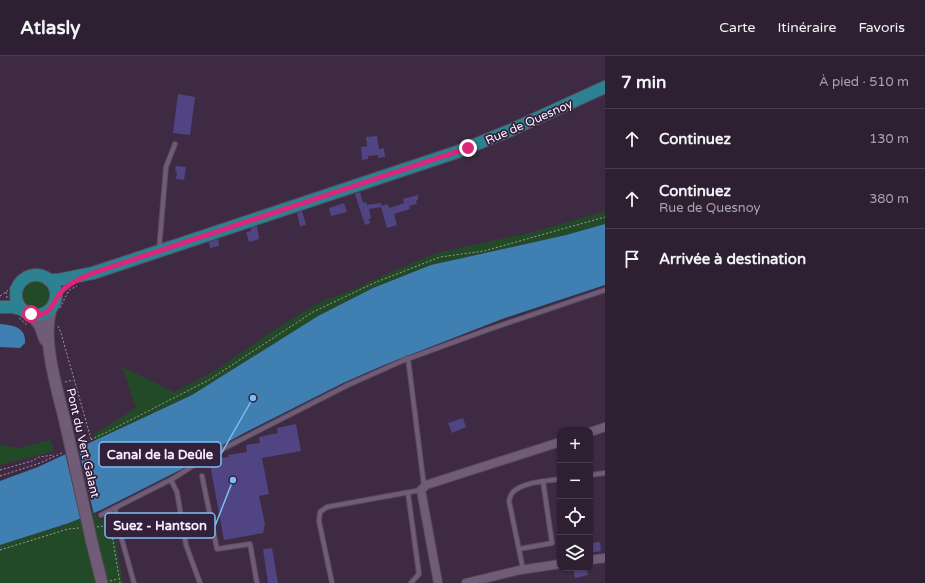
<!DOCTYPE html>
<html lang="fr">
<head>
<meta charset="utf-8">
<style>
	:root { --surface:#2e2032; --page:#36283a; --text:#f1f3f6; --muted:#a7a3ac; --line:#493e4d }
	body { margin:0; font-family:"Varela Round",sans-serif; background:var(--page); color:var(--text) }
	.controls { position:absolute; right:12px; bottom:12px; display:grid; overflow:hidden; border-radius:8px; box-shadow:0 1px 3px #0004 }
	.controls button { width:36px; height:36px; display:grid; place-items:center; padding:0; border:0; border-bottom:1px solid var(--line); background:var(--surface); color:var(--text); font:20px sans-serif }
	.stop { position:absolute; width:12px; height:12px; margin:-9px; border:3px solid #db2777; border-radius:50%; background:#fff }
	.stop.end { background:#db2777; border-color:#fff; box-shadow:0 1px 4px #0008 }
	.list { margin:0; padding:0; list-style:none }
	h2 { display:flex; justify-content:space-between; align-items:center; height:52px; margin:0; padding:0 16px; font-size:17px }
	h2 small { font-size:13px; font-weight:400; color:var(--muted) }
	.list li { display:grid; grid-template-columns:26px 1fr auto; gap:12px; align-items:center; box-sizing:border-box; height:60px; padding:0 16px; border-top:1px solid var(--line) }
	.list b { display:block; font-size:15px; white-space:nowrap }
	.list p { margin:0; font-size:13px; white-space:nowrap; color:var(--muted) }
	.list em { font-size:13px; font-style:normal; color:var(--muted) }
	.icon { flex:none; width:22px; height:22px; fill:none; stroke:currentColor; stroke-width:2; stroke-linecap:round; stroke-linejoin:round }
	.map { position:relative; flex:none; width:605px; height:527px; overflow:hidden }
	header { display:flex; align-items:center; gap:24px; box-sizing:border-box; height:56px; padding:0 20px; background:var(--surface); border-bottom:1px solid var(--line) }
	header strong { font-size:19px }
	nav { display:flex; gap:22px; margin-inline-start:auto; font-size:14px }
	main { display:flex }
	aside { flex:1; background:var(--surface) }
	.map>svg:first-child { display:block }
</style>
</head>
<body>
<header>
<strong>Atlasly</strong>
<nav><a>Carte</a><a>Itinéraire</a><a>Favoris</a></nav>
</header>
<main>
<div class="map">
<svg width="605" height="527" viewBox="0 0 605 527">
	<rect width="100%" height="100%" fill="#3e2b43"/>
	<g fill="#234a27">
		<path d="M605,155V168L566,179L431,209L373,232L318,260L192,339L96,384L94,378L136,352L122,311L174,336L213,316L280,270L320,246L348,236L384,219L437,197L533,176Z"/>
		<circle cx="36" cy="239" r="16"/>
		<path d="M50,384L54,395L0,409V389L20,392Z"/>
		<path d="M95,456L99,465L112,460L123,527H0V489L69,467Z"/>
	</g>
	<g fill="#407fb1">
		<path d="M605,168V229L502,263L384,309L343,327L246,376L197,403L186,411L101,454L69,467L0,489V425L38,411L192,339L318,260L373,232L431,209L566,179Z"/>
		<path d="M0,268C13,269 26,271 25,287L20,292L0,291Z"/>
	</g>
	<path fill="#3e2b43" d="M78,390L94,459L81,465L65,397Z"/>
	<g fill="#514482">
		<path d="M178,38L195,41L190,79L173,77Z"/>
		<path d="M377,80L379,93L384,92L385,101L378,102V99L368,100V103L362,104L361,91L367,90L366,81Z"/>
		<path d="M176,110L186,111L184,124L176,123L177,116L175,115Z"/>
		<path d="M360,136L363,147L366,146L367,149L381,147V150L388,148L389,152L408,146L410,153L394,158L397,169L387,172L381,151L369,153L371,162L369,163L370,167L365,169L355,138Z"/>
		<path d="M418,139V144H416L417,148L409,150L408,146L404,147L403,143Z"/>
		<path d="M344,147L347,156L331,160L329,152Z"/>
		<path d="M302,155L306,169L300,170L297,157Z"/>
		<path d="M257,170L259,183L249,186L246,176L251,175V172Z"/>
		<path d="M218,183L219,190L210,192L209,186Z"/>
		<path d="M463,362L466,371L452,377L448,367Z"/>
		<path d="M296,368L301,395L262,402L269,438L259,440L265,468L263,477L224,484L210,408L221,406V402L229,401L228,399L247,396L246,389L260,387L259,381L278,377L277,372Z"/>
		<path d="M600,486L601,495L590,497V487Z"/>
		<path d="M272,492L278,527H268L263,493Z"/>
		<path d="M573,512H586L588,519L575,522Z"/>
	</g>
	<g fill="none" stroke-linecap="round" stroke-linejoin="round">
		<g stroke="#58485c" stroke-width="6">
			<g id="service">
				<path d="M159,194L166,111L175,88"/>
				<path d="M408,302L424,430"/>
				<path d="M590,419L605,417"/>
				<path d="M202,420L217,493L250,488L257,527"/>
				<path d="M171,424L177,436L186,489L200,527"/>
				<path d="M408,437L419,518L411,527"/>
				<path d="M115,452L117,466L134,527"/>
				<path d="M101,459L174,422L205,402L348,329L402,305L487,274L605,234"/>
				<path d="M519,493L552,487L543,425"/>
				<path d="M523,513L509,445C510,441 511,438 513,436C523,426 547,425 560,423"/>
				<path d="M332,527L319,465L320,456L327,451L421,434"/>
			</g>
		</g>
		<g stroke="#58485c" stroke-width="10">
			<g id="minor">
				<path d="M590,376L605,371"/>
				<path d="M590,504L605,502"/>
				<path d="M438,527L421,434L426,429L560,386"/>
				<path d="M466,527L520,514L560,508"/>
			</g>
		</g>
		<g stroke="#58485c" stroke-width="13">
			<g id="secondary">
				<path d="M52,251C40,282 59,339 66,370"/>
				<path d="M31,258L40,270L45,284"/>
				<path d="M92,487L102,527"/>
			</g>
		</g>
		<g stroke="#58485c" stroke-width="14">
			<g id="primary">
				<circle cx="36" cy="239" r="20"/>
				<path d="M49,224H58L93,217L457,96L511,74L605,31"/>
				<path d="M0,251H12L22,253"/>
			</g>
		</g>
		<g stroke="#a394a8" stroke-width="1" stroke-dasharray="2 2" stroke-linecap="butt">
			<path d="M6,236L7,242"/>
			<path d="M0,240C16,231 22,211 44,216"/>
			<path d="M60,252L69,234L77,230"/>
			<path d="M19,262L27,269"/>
			<path d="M58,270L61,277L91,383"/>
			<path d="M65,326L73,324"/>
			<path d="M80,389L111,374L209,324L313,256L374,227L440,201L484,195L605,161"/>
			<path d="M0,414L32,405L39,401L54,399"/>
			<path d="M0,420L40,407L62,397"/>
			<path d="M97,471L103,470L111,473L120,527"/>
			<path d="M0,494L68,473L79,472"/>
			<path d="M110,525L118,523"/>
		</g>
		<use href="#service" stroke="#705c76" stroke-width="4"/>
		<use href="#minor" stroke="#705c76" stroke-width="8"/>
		<use href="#secondary" stroke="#705c76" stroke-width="11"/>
		<use href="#primary" stroke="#2d8292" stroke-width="12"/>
		<g stroke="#58485c" stroke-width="13" stroke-linecap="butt">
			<path id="secondary-bridge" d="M66,370L92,487"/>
		</g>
		<use href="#secondary-bridge" stroke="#705c76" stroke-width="11"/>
	</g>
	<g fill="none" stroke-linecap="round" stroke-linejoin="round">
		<path stroke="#db2777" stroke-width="5" d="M31,258C53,263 52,243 65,232C73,225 83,221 93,217L468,92"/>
	</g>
	<g text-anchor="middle" stroke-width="3.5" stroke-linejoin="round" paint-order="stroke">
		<g font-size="12" fill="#fbefff" stroke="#332139">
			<text transform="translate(529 66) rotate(-24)" y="4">Rue de Quesnoy</text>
			<text transform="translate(83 387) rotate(77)" y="4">Pont du Vert Galant</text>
		</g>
	</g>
	<path fill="none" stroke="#7dbef9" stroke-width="1.5" d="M253 342L221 398M233 424L215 470"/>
	<g fill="#7dbef9" stroke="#332139" stroke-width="1.5">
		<circle cx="253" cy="342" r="4"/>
		<circle cx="233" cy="424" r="4"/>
	</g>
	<g fill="#332139" stroke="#7dbef9" stroke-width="1.5">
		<rect x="99" y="386" width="122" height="25" rx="4"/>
		<rect x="105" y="457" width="110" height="25" rx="4"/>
	</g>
	<g font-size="13" text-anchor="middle" font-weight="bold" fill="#fbefff">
		<text x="160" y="403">Canal de la Deûle</text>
		<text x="160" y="474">Suez - Hantson</text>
	</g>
</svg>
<div class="controls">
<button>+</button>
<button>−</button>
<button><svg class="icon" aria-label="locate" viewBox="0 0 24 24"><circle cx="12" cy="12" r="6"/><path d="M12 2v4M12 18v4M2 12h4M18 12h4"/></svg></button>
<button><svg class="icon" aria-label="layers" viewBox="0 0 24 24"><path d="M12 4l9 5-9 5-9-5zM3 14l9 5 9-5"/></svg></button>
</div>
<div class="stop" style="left:31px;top:258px"></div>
<div class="stop end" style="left:468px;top:92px"></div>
</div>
<aside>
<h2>7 min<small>À pied · 510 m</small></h2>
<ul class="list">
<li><svg class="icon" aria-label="ahead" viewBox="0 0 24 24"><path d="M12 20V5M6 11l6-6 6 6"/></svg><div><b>Continuez</b></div><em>130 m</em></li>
<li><svg class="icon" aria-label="ahead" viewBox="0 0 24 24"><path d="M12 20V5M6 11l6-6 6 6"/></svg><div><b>Continuez</b><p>Rue de Quesnoy</p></div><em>380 m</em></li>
<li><svg class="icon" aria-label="arrive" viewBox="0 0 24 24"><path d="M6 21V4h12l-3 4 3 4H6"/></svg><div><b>Arrivée à destination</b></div></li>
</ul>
</aside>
</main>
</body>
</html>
